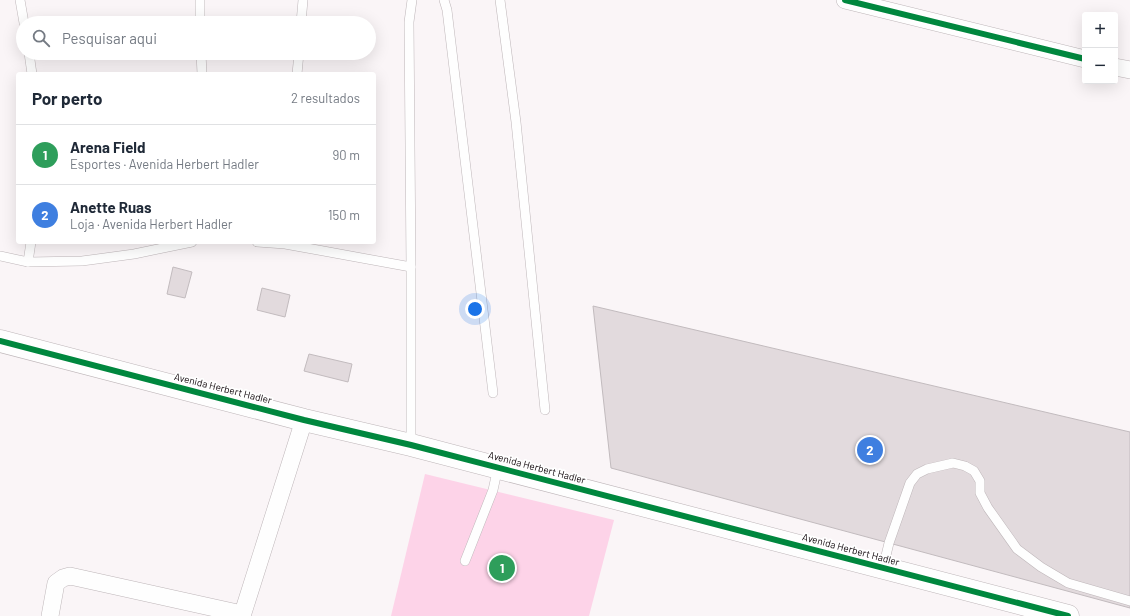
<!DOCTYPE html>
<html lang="pt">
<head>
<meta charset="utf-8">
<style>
	:root { --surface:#fff; --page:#f6f6f7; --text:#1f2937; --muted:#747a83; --line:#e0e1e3; --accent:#ea580c }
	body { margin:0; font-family:Barlow,sans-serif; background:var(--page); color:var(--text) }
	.controls { position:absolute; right:12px; top:12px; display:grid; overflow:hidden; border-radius:4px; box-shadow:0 4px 16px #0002 }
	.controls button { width:36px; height:36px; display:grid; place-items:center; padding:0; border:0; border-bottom:1px solid var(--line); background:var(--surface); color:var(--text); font:20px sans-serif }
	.you { position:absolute; left:475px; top:309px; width:14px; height:14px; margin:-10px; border:3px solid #fff; border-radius:50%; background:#1a73e8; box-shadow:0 0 0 6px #1a73e833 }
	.badge { display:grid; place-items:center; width:26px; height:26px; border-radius:50%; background:var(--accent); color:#fff; font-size:13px; font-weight:700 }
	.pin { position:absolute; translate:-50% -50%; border:2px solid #fff; box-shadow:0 1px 4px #0006 }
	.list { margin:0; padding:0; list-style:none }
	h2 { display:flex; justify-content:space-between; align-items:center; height:52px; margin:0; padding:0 16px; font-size:17px }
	h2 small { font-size:13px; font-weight:400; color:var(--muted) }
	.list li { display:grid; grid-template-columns:26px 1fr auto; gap:12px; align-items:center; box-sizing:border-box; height:60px; padding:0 16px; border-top:1px solid var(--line) }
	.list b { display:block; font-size:15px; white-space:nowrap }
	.list p { margin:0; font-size:13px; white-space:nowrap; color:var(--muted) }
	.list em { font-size:13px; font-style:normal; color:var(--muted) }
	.icon { flex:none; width:22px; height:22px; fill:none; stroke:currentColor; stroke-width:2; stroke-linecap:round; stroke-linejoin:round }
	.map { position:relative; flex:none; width:1130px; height:616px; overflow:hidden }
	.search { position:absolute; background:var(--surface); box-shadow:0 4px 16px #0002; left:16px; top:16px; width:360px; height:44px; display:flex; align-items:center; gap:10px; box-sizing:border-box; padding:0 14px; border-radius:22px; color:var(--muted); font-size:15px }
	.panel { position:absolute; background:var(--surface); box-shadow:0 4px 16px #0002; left:16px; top:72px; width:360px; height:172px; border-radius:4px }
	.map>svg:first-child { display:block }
</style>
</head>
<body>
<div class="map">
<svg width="1130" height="616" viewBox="0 0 1130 616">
	<rect width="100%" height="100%" fill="#faf5f7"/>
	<path fill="#fdd3e8" d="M425,474L614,520L589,616H391Z"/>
	<g fill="#e2dadd" stroke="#c2bbbe">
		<path d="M173,267L192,272L185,298L167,294Z"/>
		<path d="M262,288L290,295L285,317L257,310Z"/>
		<path d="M593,306L1130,432V608L611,468Z"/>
		<path d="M309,354L352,364L348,382L304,371Z"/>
	</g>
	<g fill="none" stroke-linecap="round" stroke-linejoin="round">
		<g stroke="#beb6b9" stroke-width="10">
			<g id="service">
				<path d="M20,0L24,23"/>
				<path d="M200,0V23"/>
				<path d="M444,0L447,10L493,393"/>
				<path d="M500,0L516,122L545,410"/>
				<path d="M301,23L303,0"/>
				<path d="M29,53L32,74"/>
				<path d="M201,53L202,74"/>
				<path d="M297,74L299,53"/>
				<path d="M257,242L285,244L411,267"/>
				<path d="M0,256L28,262L82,261L134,254L192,242"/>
				<path d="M28,262L31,242"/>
				<path d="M411,445V267L409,22L412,0"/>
				<path d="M465,561L493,490L498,467"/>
				<path d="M883,568L889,543L910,483L917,474L927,469L953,463L965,466L974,471L980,481V493L988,508L1017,549L1041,567L1068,583L1130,601"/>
			</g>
		</g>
		<g stroke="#beb6b9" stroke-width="18">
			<g id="minor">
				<path d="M845,0L1085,59"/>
				<path d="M1115,67L1130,70"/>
				<path d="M50,616L56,583L63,578L70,576L242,614"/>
				<path d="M242,616L304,420"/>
			</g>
		</g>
		<g stroke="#beb6b9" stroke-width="23">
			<path id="tertiary" d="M0,341L304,420L411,445L1068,616"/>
		</g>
		<use href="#service" stroke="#fefefe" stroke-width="9"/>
		<use href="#minor" stroke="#fefefe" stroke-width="17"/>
		<use href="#tertiary" stroke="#fefefe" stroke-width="22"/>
		<g stroke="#fff" stroke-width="8">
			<g id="cycleway">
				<path d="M845,0L1085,59"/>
				<path d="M0,341L304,420L411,445L1068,616"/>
			</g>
		</g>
		<use href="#cycleway" stroke="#00873e" stroke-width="6"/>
	</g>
	<g text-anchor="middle" stroke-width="3.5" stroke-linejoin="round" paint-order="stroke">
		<g font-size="10" fill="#12090d" stroke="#fff">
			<text transform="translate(223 388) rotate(14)" y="4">Avenida Herbert Hadler</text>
			<text transform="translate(537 467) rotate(15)" y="4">Avenida Herbert Hadler</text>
			<text transform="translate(851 549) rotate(15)" y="4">Avenida Herbert Hadler</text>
		</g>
	</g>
</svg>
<div class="controls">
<button>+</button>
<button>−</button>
</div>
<div class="you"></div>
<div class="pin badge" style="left:502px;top:568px;background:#2e9e5b">1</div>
<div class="pin badge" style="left:870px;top:450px;background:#3f7fe0">2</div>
<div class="search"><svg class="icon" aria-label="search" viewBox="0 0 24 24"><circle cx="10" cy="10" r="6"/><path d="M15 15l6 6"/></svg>Pesquisar aqui</div>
<section class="panel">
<h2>Por perto<small>2 resultados</small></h2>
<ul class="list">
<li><span class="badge" style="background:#2e9e5b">1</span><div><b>Arena Field</b><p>Esportes · Avenida Herbert Hadler</p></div><em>90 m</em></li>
<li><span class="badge" style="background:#3f7fe0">2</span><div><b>Anette Ruas</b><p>Loja · Avenida Herbert Hadler</p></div><em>150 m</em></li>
</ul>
</section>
</div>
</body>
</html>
